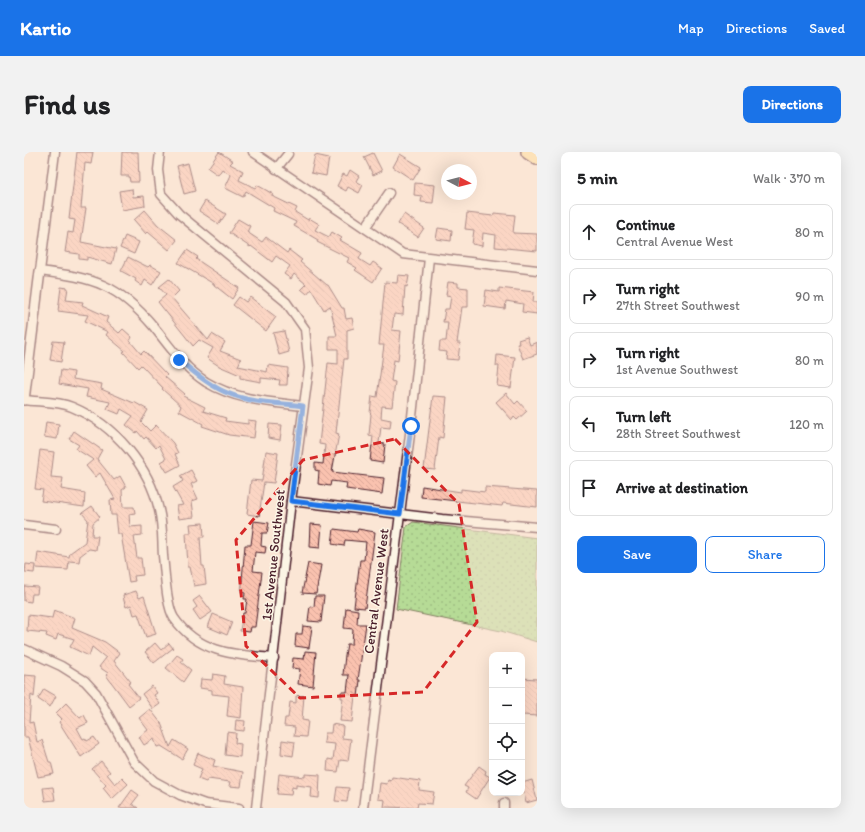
<!DOCTYPE html>
<html lang="en">
<head>
<meta charset="utf-8">
<style>
	:root { --surface:#fff; --page:#f2f2f2; --text:#202124; --muted:#757577; --line:#e0e0e0; --accent:#1a73e8 }
	body { margin:0; font-family:Itim,sans-serif; background:var(--page); color:var(--text) }
	.controls { position:absolute; right:12px; bottom:12px; display:grid; overflow:hidden; border-radius:8px; box-shadow:0 4px 16px #0002 }
	.controls button { width:36px; height:36px; display:grid; place-items:center; padding:0; border:0; border-bottom:1px solid var(--line); background:var(--surface); color:var(--text); font:20px sans-serif }
	.compass { position:absolute; left:417px; top:12px; width:36px; height:36px; border-radius:50%; background:var(--surface); box-shadow:0 4px 16px #0002; rotate:97deg }
	.stop { position:absolute; width:12px; height:12px; margin:-9px; border:3px solid #1a73e8; border-radius:50%; background:#fff }
	.stop.end { background:#1a73e8; border-color:#fff; box-shadow:0 1px 4px #0008 }
	.list { margin:0; padding:0; list-style:none }
	h2 { display:flex; justify-content:space-between; align-items:center; height:52px; margin:0; padding:0 16px; font-size:17px }
	h2 small { font-size:13px; font-weight:400; color:var(--muted) }
	.list li { display:grid; grid-template-columns:26px 1fr auto; gap:12px; align-items:center; box-sizing:border-box; height:56px; margin:0 8px 8px; padding:0 8px; border:1px solid var(--line); border-radius:8px }
	.list b { display:block; font-size:15px; white-space:nowrap }
	.list p { margin:0; font-size:13px; white-space:nowrap; color:var(--muted) }
	.list em { font-size:13px; font-style:normal; color:var(--muted) }
	.actions { display:flex; gap:8px; padding:12px 16px }
	.actions a { flex:1; padding:9px 0; border:1px solid var(--accent); border-radius:8px; text-align:center; font-size:14px; color:var(--accent) }
	.actions .main { background:var(--accent); color:#fff }
	.icon { flex:none; width:22px; height:22px; fill:none; stroke:currentColor; stroke-width:2; stroke-linecap:round; stroke-linejoin:round }
	.map { position:relative; flex:none; width:513px; height:656px; overflow:hidden; border-radius:8px }
	header { display:flex; align-items:center; gap:24px; box-sizing:border-box; height:56px; padding:0 20px; background:var(--accent); color:#fff }
	header strong { font-size:19px }
	nav { display:flex; gap:22px; margin-inline-start:auto; font-size:14px }
	.intro { display:flex; align-items:center; justify-content:space-between; box-sizing:border-box; height:96px; padding:0 24px }
	h1 { margin:0; font-size:28px }
	.button { padding:10px 18px; border-radius:8px; background:var(--accent); color:#fff; font-size:14px; font-weight:700 }
	main { display:flex; gap:24px; padding:0 24px }
	aside { flex:1; background:var(--surface); border-radius:8px; box-shadow:0 4px 16px #0002 }
	.map>svg:first-child { display:block }
</style>
</head>
<body>
<header>
<strong>Kartio</strong>
<nav><a>Map</a><a>Directions</a><a>Saved</a></nav>
</header>
<div class="intro"><h1>Find us</h1><a class="button">Directions</a></div>
<main>
<div class="map">
<svg width="513" height="656" viewBox="0 0 513 656">
	<defs>
		<pattern id="grass-dots" width="8" height="8" patternUnits="userSpaceOnUse"><rect width="8" height="8" fill="#b6db96"/><path d="M2 2h.1M6 6h.1" fill="none" stroke="#9ebc81" stroke-width="1.8" stroke-linecap="round"/></pattern>
		<pattern id="building-back-hatch" width="6" height="6" patternUnits="userSpaceOnUse"><rect width="6" height="6" fill="#fac2af"/><path d="M-1 5l2 2M0 0l6 6M5-1l2 2" fill="none" stroke="#d8a697"/></pattern>
	</defs>
	<rect width="100%" height="100%" fill="#fbe6d5"/>
	<filter id="ink" filterUnits="userSpaceOnUse"><feTurbulence type="fractalNoise" baseFrequency=".025" numOctaves="2"/><feDisplacementMap in="SourceGraphic" scale="8" xChannelSelector="R" yChannelSelector="G"/><feConvolveMatrix kernelMatrix="1 2 1 2 8 2 1 2 1" color-interpolation-filters="sRGB"/></filter>
	<g filter="url(#ink)">
		<path fill="url(#grass-dots)" stroke="#807d60" d="M389,370L513,386V490L477,479L372,457L382,375Z"/>
		<g fill="url(#building-back-hatch)" stroke="#4a1f2b">
			<path d="M53,0H69L67,12L61,11L57,56H62L57,90L92,97L88,112L63,105V108L55,107V102L41,100L44,80L49,81L51,68L45,67Z"/>
			<path d="M98,0H114L115,30H106L105,24H97Z"/>
			<path d="M195,0L209,9L206,12L219,19L215,28L231,36L233,33L249,42L248,44L273,56L271,60L284,68L285,66L295,72L291,78L305,85L308,80L318,86L316,88L338,101L335,107L346,114L349,110L358,116L349,130L331,118L333,116L323,110L325,106L293,90L294,88L270,74L272,70L249,59L250,56L222,39L219,45L201,36L207,23L198,17L194,23L184,16Z"/>
			<path d="M349,1L358,19L349,23L340,5Z"/>
			<path d="M376,2L397,15L389,28L369,15Z"/>
			<path d="M291,3L305,6L302,24L287,21Z"/>
			<path d="M164,11L171,39L160,42L153,14Z"/>
			<path d="M326,18L335,24L332,29L339,33L335,41L324,35L322,39L313,34L319,22L323,24Z"/>
			<path d="M391,31L411,33L409,51L397,50L398,44L390,43Z"/>
			<path d="M108,37L109,45L120,44L121,54L98,58L95,39Z"/>
			<path d="M181,49L202,62L195,72L175,59Z"/>
			<path d="M121,58L134,73L153,88L145,98L124,80L122,82L110,68Z"/>
			<path d="M443,61L469,64L470,61L491,63L489,81L513,82V99L471,95L472,83L459,81L458,94L448,92L450,78L441,77Z"/>
			<path d="M380,62L400,76L394,85L374,72Z"/>
			<path d="M214,67L226,74L223,80L238,90L242,85L263,101L265,98L278,108L276,110L303,133H304L318,156H320L322,167L328,166L330,176L323,178V207H320L312,281L315,282L308,320L360,326L358,342L322,337L323,331L307,329L306,334L294,332L295,319L291,318V311L299,312L301,293L295,292L304,211L314,212V197H305V184H313L306,154L300,158L287,137L283,142L277,137L282,132L270,122L267,127L260,122L266,114L252,104L248,110L227,94L226,95L205,81Z"/>
			<path d="M414,76L428,78L427,89L412,87Z"/>
			<path d="M101,84L115,90L110,102L96,96Z"/>
			<path d="M163,98L174,105L172,107L215,136L208,147L190,133V132L154,111Z"/>
			<path d="M104,105L124,115L126,113L137,119L128,133L121,128L118,134L111,129L112,127L97,119Z"/>
			<path d="M374,123L385,124L383,135L381,134L379,163L370,162L368,178L377,179L374,209L370,208L367,229L371,230L368,255L358,254L357,266L367,268L366,276L357,275L355,291L361,292L359,311L346,309L349,284L345,283L347,262L346,261L348,244L353,245L360,193H355L361,130L373,131Z"/>
			<path d="M145,127L155,139L148,146L184,188L188,182L201,190L196,199L217,207L214,214L243,220L244,213L264,216L263,233H255L256,228L237,226V230L216,226V223L195,214L183,206L189,196L175,188L169,194L134,150L142,143L135,135Z"/>
			<path d="M424,130L434,131V135L444,136V155H438L433,191H436L434,208L422,207L423,200L415,199L416,189H422L424,170H419L421,157H425L427,144L422,143Z"/>
			<path d="M37,135L44,136L42,148L59,150L58,153L84,165L82,170L95,181L99,177L108,185L106,189L117,202L120,199L143,223L141,225L161,242L159,244L181,255L179,259L202,266L201,269L224,272V268L232,269L230,286L205,283L178,274L179,272L155,259L157,254L138,237L139,236L117,213L114,216L99,200L101,199L82,183L84,180L61,169L64,163L34,159Z"/>
			<path d="M475,136L510,140L509,150H513V162L498,160L499,152L482,149L481,157L460,154L462,138L475,140Z"/>
			<path d="M215,145L222,150L226,145L252,165L242,179L209,153Z"/>
			<path d="M260,179L265,200L255,203L249,181Z"/>
			<path d="M503,185L506,193L513,190V202L499,207L493,192H495L494,188Z"/>
			<path d="M29,189L40,190L37,210L26,208Z"/>
			<path d="M473,203L491,205L487,236L473,234L475,214H472Z"/>
			<path d="M37,218L50,220L49,227L78,232L77,237L110,251V250L124,258L117,270L126,279L132,273L149,291L154,301L151,302L156,313L143,320L137,310L142,307L135,293L132,296L122,285L120,287L113,279L112,281L102,273L109,264L97,257L95,262L83,257L86,250L62,245L64,237L35,232Z"/>
			<path d="M482,241L491,252L494,249L503,259L493,268L490,265L488,268L472,250Z"/>
			<path d="M409,244L423,245L419,286L415,285L411,318L400,317Z"/>
			<path d="M22,270L35,272L33,287L20,285Z"/>
			<path d="M245,272L258,273L256,288L244,286Z"/>
			<path d="M50,279L78,298L73,307L90,328L96,324L102,335L98,338L99,355H110L111,361L105,362L106,375L118,374V383L110,384L113,406H117L119,423L110,424L111,429L105,430L97,382H94L92,363H87L86,348L91,347L76,321L71,325L62,314L69,308L68,307L52,297L55,293L45,287Z"/>
			<path d="M16,298L30,300L27,325L39,326L37,337L61,341L60,355L17,349L19,338L11,337Z"/>
			<path d="M242,299L254,301L250,331L240,330L235,364L223,362L227,328L238,329Z"/>
			<path d="M167,318L173,329L167,332L174,347L168,349L170,365L155,367L153,354L159,353L149,335L159,329L156,324Z"/>
			<path d="M398,334L437,340V337L461,340V335L513,339V355L479,351L478,354L397,345Z"/>
			<path d="M68,354L76,365L69,371L68,384H74L72,398L65,397L56,404L55,410L45,409L44,418L12,416L14,400L45,405L46,401L61,390L64,368L58,361Z"/>
			<path d="M230,369L245,371L243,381H238L237,394L242,395L241,401L231,400L229,419L238,420L231,475H227L226,480L216,479L219,461H221L223,447H220L221,441L217,440L221,393H227Z"/>
			<path d="M179,371L180,385H176L178,414H180L182,432L170,434L166,415H164L162,381H167L166,372Z"/>
			<path d="M287,372L298,373L296,396L286,395Z"/>
			<path d="M310,377L333,380L334,377L351,380L341,456L330,455L336,408H340L342,390L321,388L320,394L308,392Z"/>
			<path d="M284,411L297,413L292,442L278,441Z"/>
			<path d="M2,412L11,413L10,421L1,420Z"/>
			<path d="M0,434L14,435L13,442H8L7,450L0,449Z"/>
			<path d="M112,439L115,446L120,444L132,482L122,485L114,462L110,463L107,453L102,455L100,449L99,443Z"/>
			<path d="M176,444L188,460L176,468L169,458L173,455L169,449Z"/>
			<path d="M291,444H300L297,470L284,469L286,454L290,455Z"/>
			<path d="M322,456L334,458L333,472H342L334,528H336L334,545L331,544L328,570L316,569L319,546H317V540H323L325,523H319L321,503L323,492H328L329,477L320,476Z"/>
			<path d="M30,458L51,466L48,476L81,490L96,501L90,509L107,530L104,532L115,546L105,554L82,523L84,521L75,515L82,506L68,495L65,504L46,495L50,487L34,482L32,488L22,484L23,481L3,479L4,463L28,466Z"/>
			<path d="M189,462L208,470L203,483L184,475Z"/>
			<path d="M279,474L288,475L285,496L271,494L272,482H278Z"/>
			<path d="M131,491L137,498L145,491L149,496L130,511L121,500Z"/>
			<path d="M281,499L292,500L289,534L274,532L276,517L268,516L269,506L280,507Z"/>
			<path d="M153,503L159,507L157,510L167,518L159,530L142,516Z"/>
			<path d="M189,522L201,524L200,532L219,535L217,566L203,564L205,544L188,542V538L176,536L177,527L188,528Z"/>
			<path d="M0,523L12,524L10,545L7,543L5,571L9,570L13,590L18,588L25,610H27L30,622L14,625L4,585H0Z"/>
			<path d="M498,526L513,527V564L498,563Z"/>
			<path d="M128,534L133,541L130,543L136,552L129,557L118,542Z"/>
			<path d="M20,537L32,544L26,555L14,547Z"/>
			<path d="M272,544H280L278,568L284,569L282,585L270,584L271,575L260,574L261,566H264L266,550L272,551Z"/>
			<path d="M42,551L56,566L60,563L64,571L53,576L59,587L61,586L63,589L70,585L75,592L57,605L35,570L38,567L32,561Z"/>
			<path d="M126,557L137,571L146,595L150,588L164,597L158,607L137,594L133,595L130,587L120,593L115,585L124,578L115,566Z"/>
			<path d="M212,568L221,569L220,579L211,578Z"/>
			<path d="M308,572L319,574L318,586L327,587L324,609L316,608L314,620L303,619L304,607L309,608L311,592L300,591L301,581H307Z"/>
			<path d="M203,580L212,581L211,591L217,592L216,605L201,603Z"/>
			<path d="M258,588L271,590L269,604L257,602Z"/>
			<path d="M174,601L191,608L189,614L219,620L217,635L205,634L206,630L184,627L182,630L174,627L178,617L169,613Z"/>
			<path d="M77,609L86,620L83,622L91,632L98,626L104,632L88,647L79,636L82,633L68,617Z"/>
			<path d="M455,614L462,619L461,622L466,625L452,647L442,640L444,636L440,634Z"/>
			<path d="M255,622L281,625V622L296,623L295,646L287,645L288,635L272,633V636L268,635L267,643L253,642Z"/>
			<path d="M368,625L396,629L395,638L410,640L408,652L394,651L393,656L360,655L361,648L354,647L356,631L363,632L364,628L367,629Z"/>
			<path d="M508,628L513,648L502,651L498,631Z"/>
			<path d="M29,635L31,648L21,649L19,636Z"/>
			<path d="M313,635L325,636L323,650L311,649Z"/>
			<path d="M108,638L115,643L108,652L114,656H95Z"/>
		</g>
		<g fill="none" stroke-linecap="round" stroke-linejoin="round">
			<g stroke="#4a1f2b" stroke-width="11">
				<g id="minor">
					<path d="M31,0L16,119C70,126 94,132 130,175C146,195 160,216 182,230C212,248 245,250 279,254"/>
					<path d="M136,0L134,18L137,42L155,62L262,150L281,177L285,216L267,349L232,656"/>
					<path d="M229,0L379,102L513,118"/>
					<path d="M252,17L264,2"/>
					<path d="M341,76L365,41"/>
					<path d="M0,248C15,250 34,249 48,255C91,273 125,314 135,358C139,373 138,389 139,404C141,419 142,454 150,466C175,502 212,503 250,506"/>
					<path d="M267,349L418,367L513,375"/>
					<path d="M0,373L32,377"/>
					<path d="M0,497L37,514L61,529L72,541L110,610L130,629L156,643L181,652L215,656"/>
					<path d="M339,656L387,274L405,106"/>
					<path d="M480,656V651"/>
				</g>
			</g>
			<g stroke="#4a1f2b" stroke-width="12">
				<path id="tertiary" d="M0,248L16,119"/>
			</g>
			<g stroke="#4a1f2b" stroke-width="16">
				<path id="trunk" d="M504,0L513,6"/>
			</g>
			<use href="#minor" stroke="#fcf5e5" stroke-width="8"/>
			<use href="#tertiary" stroke="#fcf5e5" stroke-width="9"/>
			<use href="#trunk" stroke="#ffdd96" stroke-width="13"/>
		</g>
	</g>
	<g fill="none" stroke-linecap="round" stroke-linejoin="round" filter="url(#ink)">
		<path stroke="#1a73e8" stroke-width="5" d="M155,208C171,221 187,235 206,242C228,251 255,251 279,254L267,349L376,362L387,274"/>
	</g>
	<path d="M0 0H513V656H0ZM371,287L435,352L453,470L399,540L276,546L222,494L212,388L279,308Z" fill="#fbe6d5" fill-opacity=".55" fill-rule="evenodd"/>
	<path fill="none" stroke="#d62828" stroke-width="3" stroke-dasharray="8 5" stroke-linejoin="round" d="M371,287L435,352L453,470L399,540L276,546L222,494L212,388L279,308Z"/>
	<g text-anchor="middle" stroke-width="3" stroke-linejoin="round" paint-order="stroke">
		<g font-size="14" fill="#4a1f2b" stroke="#fcf5e5">
			<text transform="translate(249 403) rotate(-84)" y="5">1st Avenue Southwest</text>
			<text transform="translate(352 439) rotate(-83)" y="5">Central Avenue West</text>
		</g>
	</g>
</svg>
<div class="controls">
<button>+</button>
<button>−</button>
<button><svg class="icon" aria-label="locate" viewBox="0 0 24 24"><circle cx="12" cy="12" r="6"/><path d="M12 2v4M12 18v4M2 12h4M18 12h4"/></svg></button>
<button><svg class="icon" aria-label="layers" viewBox="0 0 24 24"><path d="M12 4l9 5-9 5-9-5zM3 14l9 5 9-5"/></svg></button>
</div>
<svg class="compass" viewBox="-18 -18 36 36"><path d="M0-13l5 13h-10z" fill="#e53935"/><path d="M0 13l5-13h-10z" fill="#757577"/></svg>
<div class="stop" style="left:387px;top:274px"></div>
<div class="stop end" style="left:155px;top:208px"></div>
</div>
<aside>
<h2>5 min<small>Walk · 370 m</small></h2>
<ul class="list">
<li><svg class="icon" aria-label="ahead" viewBox="0 0 24 24"><path d="M12 20V5M6 11l6-6 6 6"/></svg><div><b>Continue</b><p>Central Avenue West</p></div><em>80 m</em></li>
<li><svg class="icon" aria-label="right" viewBox="0 0 24 24"><path d="M7 20v-9h11M14 6l5 5-5 5"/></svg><div><b>Turn right</b><p>27th Street Southwest</p></div><em>90 m</em></li>
<li><svg class="icon" aria-label="right" viewBox="0 0 24 24"><path d="M7 20v-9h11M14 6l5 5-5 5"/></svg><div><b>Turn right</b><p>1st Avenue Southwest</p></div><em>80 m</em></li>
<li><svg class="icon" aria-label="left" viewBox="0 0 24 24"><path d="M17 20v-9H6M10 6l-5 5 5 5"/></svg><div><b>Turn left</b><p>28th Street Southwest</p></div><em>120 m</em></li>
<li><svg class="icon" aria-label="arrive" viewBox="0 0 24 24"><path d="M6 21V4h12l-3 4 3 4H6"/></svg><div><b>Arrive at destination</b></div></li>
</ul>
<div class="actions"><a class="main">Save</a><a>Share</a></div>
</aside>
</main>
</body>
</html>
